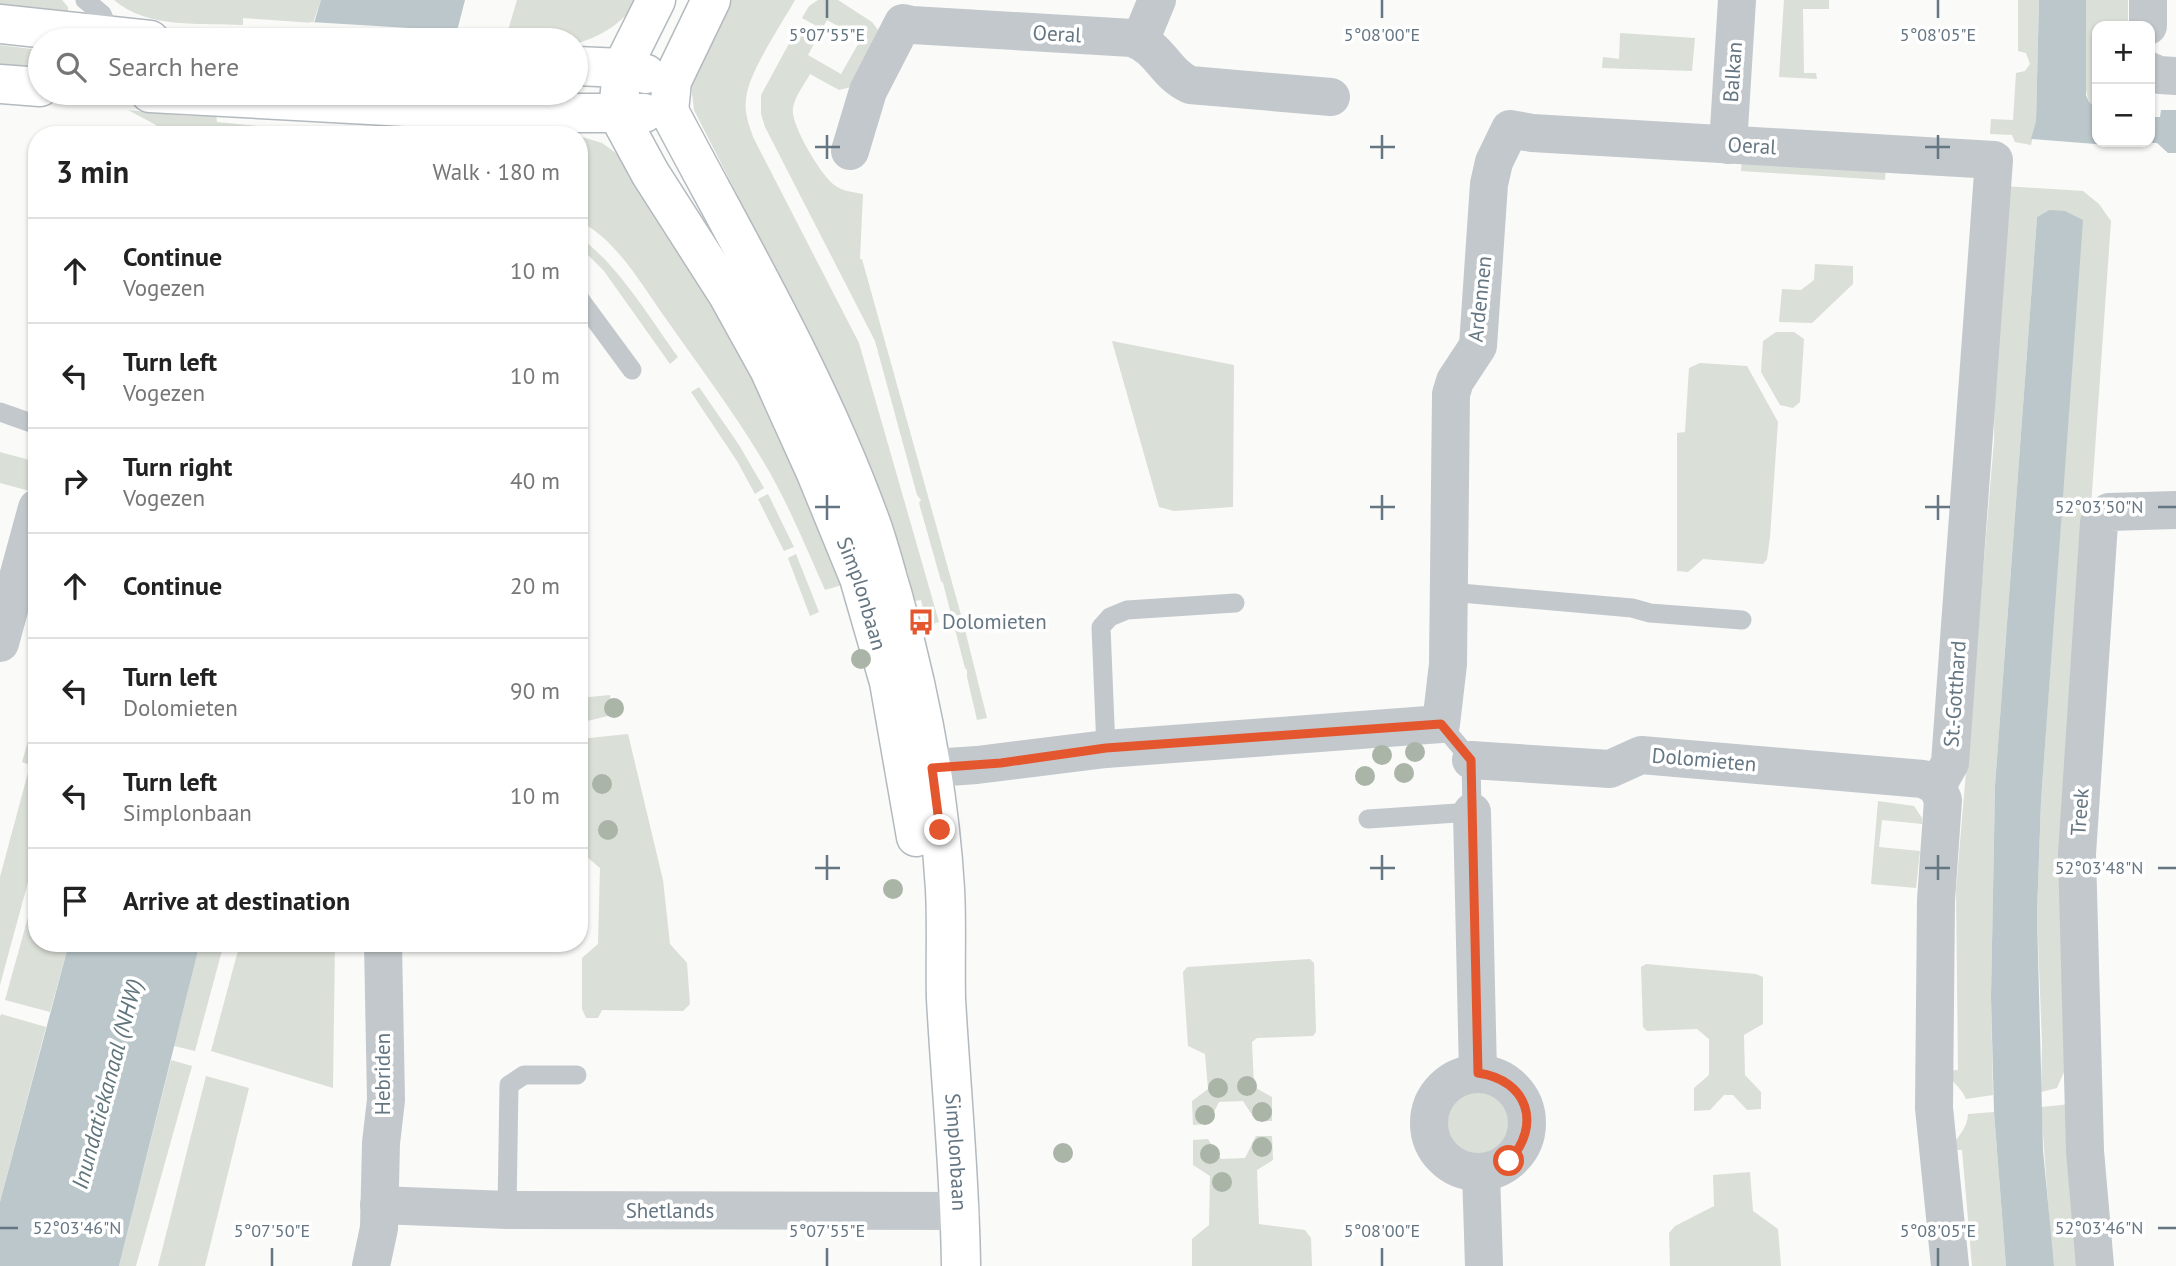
<!DOCTYPE html>
<html lang="en">
<head>
<meta charset="utf-8">
<style>
	:root { --surface:#fff; --page:#f2f2f2; --text:#222; --muted:#767676; --line:#e0e0e0 }
	body { margin:0; font-family:"PT Sans",sans-serif; background:var(--page); color:var(--text) }
	.controls { position:absolute; right:21px; top:21px; display:grid; overflow:hidden; border-radius:14px; box-shadow:0 2px 5px #0004 }
	.controls button { width:63px; height:63px; display:grid; place-items:center; padding:0; border:0; border-bottom:2px solid var(--line); background:var(--surface); color:var(--text); font:35px sans-serif }
	.stop { position:absolute; width:21px; height:21px; margin:-16px; border:5px solid #e4572e; border-radius:50%; background:#fff }
	.stop.end { background:#e4572e; border-color:#fff; box-shadow:0 2px 7px #0008 }
	.list { margin:0; padding:0; list-style:none }
	h2 { display:flex; justify-content:space-between; align-items:center; height:91px; margin:0; padding:0 28px; font-size:30px }
	h2 small { font-size:23px; font-weight:400; color:var(--muted) }
	.list li { display:grid; grid-template-columns:46px 1fr auto; gap:21px; align-items:center; box-sizing:border-box; height:105px; padding:0 28px; border-top:2px solid var(--line) }
	.list b { display:block; font-size:26px; white-space:nowrap }
	.list p { margin:0; font-size:23px; white-space:nowrap; color:var(--muted) }
	.list em { font-size:23px; font-style:normal; color:var(--muted) }
	.icon { flex:none; width:38px; height:38px; fill:none; stroke:currentColor; stroke-width:2; stroke-linecap:round; stroke-linejoin:round }
	.map { position:relative; flex:none; width:2176px; height:1266px; overflow:hidden }
	.search { position:absolute; background:var(--surface); box-shadow:0 2px 5px #0004; left:28px; top:28px; width:560px; height:77px; display:flex; align-items:center; gap:18px; box-sizing:border-box; padding:0 24px; border-radius:38px; color:var(--muted); font-size:26px }
	.panel { position:absolute; background:var(--surface); box-shadow:0 2px 5px #0004; left:28px; top:126px; width:560px; height:826px; border-radius:28px }
	.map>svg:first-child { display:block }
</style>
</head>
<body>
<div class="map">
<svg width="2176" height="1266" viewBox="0 0 2176 1266">
	<rect width="100%" height="100%" fill="#fafaf8"/>
	<g fill="#dadfd7">
		<path d="M0,0H62L68,7V11L63,14L0,6Z"/>
		<path d="M114,0H321L313,23L243,18V25C202,23 147,29 114,0Z"/>
		<path d="M517,0H638C622,24 603,35 576,44V40H535V35L507,34Z"/>
		<path d="M729,0H795C781,25 748,73 746,99C744,112 749,125 753,137L859,343L939,622L927,626L921,600L915,601L907,570H901L855,434L834,385L694,110L692,93V74Z"/>
		<path d="M818,0H838L872,22L878,30L851,87L839,90L810,74C804,85 795,96 793,108C790,124 820,173 833,184C841,191 852,192 863,194L860,259H862L963,622L987,718L977,720L967,677V670L965,668L943,583L941,581L919,503L921,500L917,495L875,341L765,127L761,114V95L798,27L817,38L808,55L841,74L861,39L827,20L822,29L802,18L809,6Z"/>
		<path d="M1784,0H1829V9H1803L1804,73H1816L1817,79L1779,77Z"/>
		<path d="M2018,0H2039L2036,121L2031,145L2015,142L2012,135L1990,134L1991,119L2013,120L2016,73L2025,71L2030,64L2026,53L2018,51Z"/>
		<path d="M2086,0H2128V26H2097V108L2089,102L2084,83Z"/>
		<path d="M1620,33L1695,38L1692,71L1602,68L1603,57L1619,59Z"/>
		<path d="M0,45L40,50V68L0,66Z"/>
		<path d="M128,110L188,116L216,114L217,122L268,127L262,135H166L156,125Z"/>
		<path d="M579,136L602,143L623,158L756,368L849,583L825,590C805,545 786,498 760,456C731,408 696,362 664,316C641,284 616,239 579,221Z"/>
		<path d="M1742,156L1886,165L1885,180L1741,171Z"/>
		<path d="M2003,186L2083,191L2099,204L2111,221L2090,521L2068,1063L2057,1088L2041,1092L2042,1044L2037,914L2041,801L2069,405L2049,210L2037,217L1995,786L1991,997L1993,1095L1966,1099C1961,1087 1951,1082 1946,1071L1958,1070L1956,890L1994,441L1995,329Z"/>
		<path d="M579,237C617,263 651,320 678,357L670,364L604,271L579,246Z"/>
		<path d="M1815,264L1853,266V284L1812,323L1779,322L1782,289L1801,290L1814,280Z"/>
		<path d="M1776,332H1794L1804,339L1800,402L1793,408L1780,405L1761,372L1763,341Z"/>
		<path d="M1112,341L1234,365L1233,507L1174,511L1159,507Z"/>
		<path d="M1700,363L1747,366L1778,422L1770,537L1767,559L1763,564L1703,559L1688,572L1677,571V433L1685,432L1689,368Z"/>
		<path d="M699,387L739,445L764,488L755,494L737,461L691,392Z"/>
		<path d="M0,452L37,462V493L0,483Z"/>
		<path d="M768,494L794,547L784,551L758,499Z"/>
		<path d="M796,554L819,612L810,616L788,558Z"/>
		<path d="M610,695L611,704H617L618,711L611,712L612,715L579,723V698Z"/>
		<path d="M37,711V849L0,985V877L30,765L22,762Z"/>
		<path d="M628,734L663,880L670,944L687,963L690,1004L683,1011L602,1010L598,1018H586L582,1009V958L598,944L600,868L579,850V739Z"/>
		<path d="M1878,801L1914,806L1922,818V824L1882,820L1879,847L1920,851L1916,888L1871,884Z"/>
		<path d="M37,885V943H69L50,1012L5,1000Z"/>
		<path d="M200,943H224L195,1051L174,1046Z"/>
		<path d="M240,943H335L333,1088L211,1051Z"/>
		<path d="M1310,959L1314,963L1316,1032L1313,1036L1257,1038L1252,1042L1254,1087L1272,1097V1121H1256L1243,1101L1219,1102L1208,1124L1193,1125L1192,1101L1208,1089L1205,1054L1188,1046L1183,972L1187,967Z"/>
		<path d="M1646,964L1756,974L1763,977V1024L1744,1035L1745,1075L1761,1092V1109L1747,1110L1733,1095H1724L1710,1110L1694,1111V1088L1709,1075V1039L1697,1029L1647,1031L1643,1027L1641,967Z"/>
		<path d="M1,1014L46,1027L0,1202V1017Z"/>
		<path d="M171,1060L192,1066L136,1266H119Z"/>
		<path d="M206,1076L249,1088L205,1266H158Z"/>
		<circle cx="1480" cy="1123" r="34"/>
		<path d="M2071,1104L2084,1266H2054L2051,1245L2041,1107Z"/>
		<path d="M1994,1112L2006,1266H1972L1962,1150H1950C1956,1138 1968,1128 1968,1114Z"/>
		<path d="M1256,1136H1272L1273,1160L1257,1170L1259,1224L1305,1230L1311,1238L1312,1266H1192V1239L1209,1225L1210,1176L1193,1165V1140L1208,1139L1221,1159L1245,1158Z"/>
		<path d="M1750,1172L1753,1211L1778,1229L1781,1266H1670L1669,1233L1675,1226L1714,1206L1713,1175Z"/>
	</g>
	<g fill="#bbc7cb">
		<path d="M321,0H465L457,31L309,40Z"/>
		<path d="M2039,0H2086V95L2089,102L2097,108V142H2112L2108,145L2031,139L2036,121Z"/>
		<path d="M2161,110H2176V153H2168L2157,143L2133,142H2150V117H2160Z"/>
		<path d="M2049,210L2065,211L2083,220L2041,801L2037,914L2043,1150L2054,1266H2006L1994,1112L1991,997L1995,786L2037,217Z"/>
		<path d="M69,943H200L119,1266H0V1202Z"/>
	</g>
	<g fill="#fafaf8">
		<path d="M310,22L460,31L459,34L454,35L453,40H306Z"/>
		<path d="M291,93H440L430,135L282,128Z"/>
	</g>
	<g fill="none" stroke-linecap="round" stroke-linejoin="round">
		<g stroke="#b3babf" stroke-width="41">
			<g id="secondary">
				<path id="s1" d="M656,0L622,68L618,114L650,173L728,295L769,369L816,473L859,578L889,682L916,837"/>
				<path d="M0,24L150,40"/>
				<path d="M576,66L622,68L646,74"/>
				<path d="M0,84L40,87"/>
				<path d="M150,93L513,113H644"/>
				<path id="s2" d="M669,111C741,247 820,381 872,526C880,549 886,573 893,596C920,692 939,789 945,889C947,926 945,962 946,999C951,1088 960,1177 961,1266"/>
				<path d="M669,111L672,81L711,0"/>
			</g>
		</g>
		<g stroke="#c3c8cc" stroke-width="19">
			<path d="M85,0L102,14L112,37"/>
			<path d="M579,298L632,370"/>
			<path d="M0,412L37,425"/>
			<path d="M1449,592L1632,608L1650,613L1742,620"/>
			<path d="M1106,749L1101,627L1110,617L1127,610L1235,603"/>
			<path d="M1368,819L1472,812L1471,760L1441,724"/>
			<path d="M507,1210L509,1085L524,1075H577"/>
		</g>
		<g stroke="#c3c8cc" stroke-width="38">
			<path d="M2148,0V26"/>
			<path d="M1140,41L1157,0"/>
			<path d="M2150,71L2159,75L2176,76"/>
			<path d="M1728,145L1737,0"/>
			<path d="M850,151L868,91L903,23L912,25L1132,38C1161,48 1163,72 1190,85L1331,97"/>
			<path d="M0,643L37,508"/>
			<path d="M1471,760L1610,769L1641,755L1923,779L1937,786"/>
			<path d="M904,770L977,765L1106,749L1441,724L1448,664L1451,394L1455,381L1478,346L1489,184L1494,162L1510,129L1532,133L1994,160L1950,763L1937,786L1943,800L1936,900L1934,1108L1950,1266"/>
			<path d="M1472,812L1478,1073"/>
			<circle cx="1478" cy="1123" r="49"/>
			<path d="M1481,1172L1484,1266"/>
			<path d="M379,1205L507,1210L961,1211"/>
			<path d="M371,1266L379,1228L381,1143L386,1100L383,943"/>
			<path d="M2095,1266L2085,1151L2077,854L2099,523L2109,512L2176,510"/>
		</g>
		<use href="#secondary" stroke="#fff" stroke-width="38"/>
	</g>
	<g fill="#aab4a7">
		<circle cx="861" cy="659" r="10"/>
		<circle cx="614" cy="708" r="10"/>
		<circle cx="1415" cy="752" r="10"/>
		<circle cx="1382" cy="755" r="10"/>
		<circle cx="1404" cy="773" r="10"/>
		<circle cx="1365" cy="776" r="10"/>
		<circle cx="602" cy="784" r="10"/>
		<circle cx="608" cy="830" r="10"/>
		<circle cx="893" cy="889" r="10"/>
		<circle cx="1247" cy="1086" r="10"/>
		<circle cx="1218" cy="1088" r="10"/>
		<circle cx="1262" cy="1112" r="10"/>
		<circle cx="1205" cy="1115" r="10"/>
		<circle cx="1262" cy="1147" r="10"/>
		<circle cx="1063" cy="1153" r="10"/>
		<circle cx="1210" cy="1154" r="10"/>
		<circle cx="1222" cy="1182" r="10"/>
	</g>
	<g fill="none" stroke-linecap="round" stroke-linejoin="round">
		<path stroke="#e4572e" stroke-width="9" d="M940,830L932,768L1001,763L1106,748L1441,724L1471,760L1478,1073C1528,1080 1542,1125 1509,1161"/>
	</g>
	<path fill="none" stroke="#657683" stroke-width="2.5" d="M827,0V18M1382,0V18M1938,0V18M827,135V159M1382,135V159M1938,135V159M815,147H840M1370,147H1395M1925,147H1950M827,495V520M1382,495V520M1938,495V520M815,507H840M1370,507H1395M1925,507H1950M2158,507H2176M827,855V880M1382,855V880M1938,855V880M815,868H840M1370,868H1395M1925,868H1950M2158,868H2176M0,1228H18M2158,1228H2176M272,1248V1266M827,1248V1266M1382,1248V1266M1938,1248V1266"/>
	<defs>
		<g id="bus-bare" transform="scale(2.1)"><path d="M-5-6H5V4H4V6H2V4H-2V6H-4V4H-5ZM-3.5-4V0h7V-4ZM-3.5 1.2v1.5H-2V1.2ZM2 1.2v1.5H3.5V1.2Z" fill="#e4572e" stroke="#fff" stroke-width="2.5" paint-order="stroke"/></g>
	</defs>
	<g fill-rule="evenodd">
		<use href="#bus-bare" x="921" y="622"/>
	</g>
	<g text-anchor="middle" stroke-width="7" stroke-linejoin="round" paint-order="stroke">
		<g font-size="21" fill="#657683" stroke="#fff">
			<text transform="translate(1057 34) rotate(3)" y="7">Oeral</text>
			<text transform="translate(1733 72) rotate(-86)" y="7">Balkan</text>
			<text transform="translate(1752 146) rotate(3)" y="7">Oeral</text>
			<text transform="translate(1480 299) rotate(-84)" y="7">Ardennen</text>
			<text dy="7" stroke="none"><textPath href="#s1" startOffset="662">Simplonbaan</textPath></text>
			<text transform="translate(1955 694) rotate(-86)" y="7">St.-Gotthard</text>
			<text transform="translate(1704 760) rotate(5)" y="7">Dolomieten</text>
			<text transform="translate(2080 812) rotate(-86)" y="7">Treek</text>
			<text transform="translate(383 1074) rotate(-90)" y="7">Hebriden</text>
			<text dy="7" stroke="none"><textPath href="#s2" startOffset="1097">Simplonbaan</textPath></text>
			<text x="670" y="1218">Shetlands</text>
		</g>
		<g font-size="21" fill="#657683" stroke="#fff" text-anchor="start">
			<text x="942" y="629">Dolomieten</text>
		</g>
		<g font-size="23" font-style="italic" fill="#60757c" stroke="#fff">
			<text transform="translate(107 1084) rotate(-75)" y="8">Inundatiekanaal (NHW)</text>
		</g>
	</g>
	<g font-size="18" text-anchor="middle" fill="#657683" stroke="#fff" stroke-width="7" stroke-linejoin="round" paint-order="stroke">
		<text x="827" y="41">5°07'55"E</text>
		<text x="1382" y="41">5°08'00"E</text>
		<text x="1938" y="41">5°08'05"E</text>
		<text x="2099" y="513">52°03'50"N</text>
		<text x="2099" y="874">52°03'48"N</text>
		<text x="77" y="1234">52°03'46"N</text>
		<text x="2099" y="1234">52°03'46"N</text>
		<text x="272" y="1237">5°07'50"E</text>
		<text x="827" y="1237">5°07'55"E</text>
		<text x="1382" y="1237">5°08'00"E</text>
		<text x="1938" y="1237">5°08'05"E</text>
	</g>
</svg>
<div class="controls">
<button>+</button>
<button>−</button>
</div>
<div class="stop" style="left:1509px;top:1161px"></div>
<div class="stop end" style="left:940px;top:830px"></div>
<div class="search"><svg class="icon" aria-label="search" viewBox="0 0 24 24"><circle cx="10" cy="10" r="6"/><path d="M15 15l6 6"/></svg>Search here</div>
<section class="panel">
<h2>3 min<small>Walk · 180 m</small></h2>
<ul class="list">
<li><svg class="icon" aria-label="ahead" viewBox="0 0 24 24"><path d="M12 20V5M6 11l6-6 6 6"/></svg><div><b>Continue</b><p>Vogezen</p></div><em>10 m</em></li>
<li><svg class="icon" aria-label="left" viewBox="0 0 24 24"><path d="M17 20v-9H6M10 6l-5 5 5 5"/></svg><div><b>Turn left</b><p>Vogezen</p></div><em>10 m</em></li>
<li><svg class="icon" aria-label="right" viewBox="0 0 24 24"><path d="M7 20v-9h11M14 6l5 5-5 5"/></svg><div><b>Turn right</b><p>Vogezen</p></div><em>40 m</em></li>
<li><svg class="icon" aria-label="ahead" viewBox="0 0 24 24"><path d="M12 20V5M6 11l6-6 6 6"/></svg><div><b>Continue</b></div><em>20 m</em></li>
<li><svg class="icon" aria-label="left" viewBox="0 0 24 24"><path d="M17 20v-9H6M10 6l-5 5 5 5"/></svg><div><b>Turn left</b><p>Dolomieten</p></div><em>90 m</em></li>
<li><svg class="icon" aria-label="left" viewBox="0 0 24 24"><path d="M17 20v-9H6M10 6l-5 5 5 5"/></svg><div><b>Turn left</b><p>Simplonbaan</p></div><em>10 m</em></li>
<li><svg class="icon" aria-label="arrive" viewBox="0 0 24 24"><path d="M6 21V4h12l-3 4 3 4H6"/></svg><div><b>Arrive at destination</b></div></li>
</ul>
</section>
</div>
</body>
</html>
